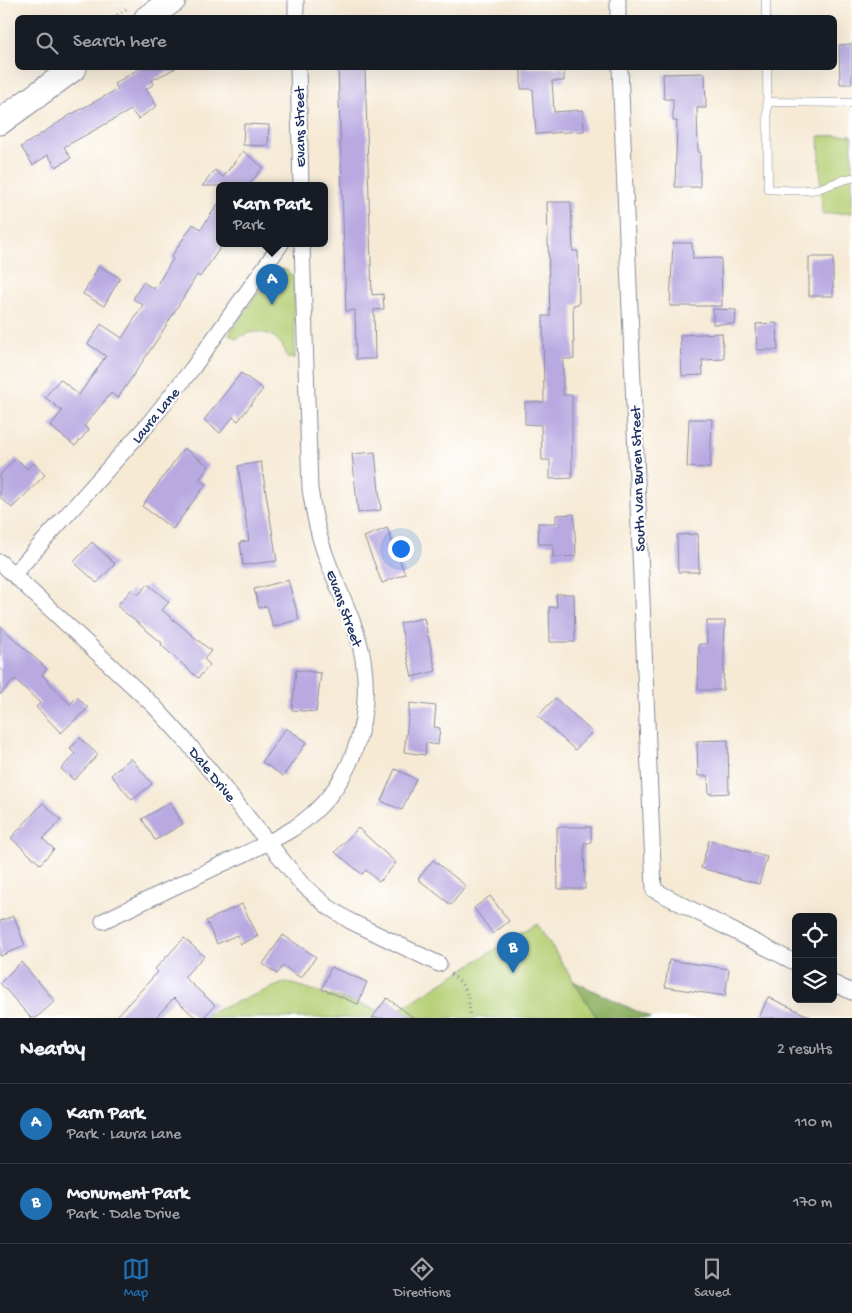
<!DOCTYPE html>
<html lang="en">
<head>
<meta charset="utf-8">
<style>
	:root { --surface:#171b24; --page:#20242c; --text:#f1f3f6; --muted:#9ea1a6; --line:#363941; --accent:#1f6fb2 }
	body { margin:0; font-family:"Gochi Hand",sans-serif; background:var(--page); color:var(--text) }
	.controls { position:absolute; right:15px; bottom:15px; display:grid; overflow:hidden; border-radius:8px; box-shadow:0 5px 20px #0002 }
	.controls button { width:45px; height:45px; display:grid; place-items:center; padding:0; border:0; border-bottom:1px solid var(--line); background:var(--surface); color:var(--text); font:25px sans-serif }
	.you { position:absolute; left:400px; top:548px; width:18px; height:18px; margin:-12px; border:4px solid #fff; border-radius:50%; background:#1a73e8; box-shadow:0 0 0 8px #1a73e833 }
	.badge { display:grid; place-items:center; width:32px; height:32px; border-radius:50%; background:var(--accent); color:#fff; font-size:16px; font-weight:700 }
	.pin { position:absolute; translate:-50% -41px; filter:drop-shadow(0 1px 2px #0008) }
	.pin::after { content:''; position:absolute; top:26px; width:18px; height:15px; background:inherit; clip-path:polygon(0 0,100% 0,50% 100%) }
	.popup { position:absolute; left:216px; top:182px; width:112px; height:65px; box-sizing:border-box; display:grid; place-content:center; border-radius:8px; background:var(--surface); filter:drop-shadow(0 1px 4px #0005); font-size:16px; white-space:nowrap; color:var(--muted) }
	.popup b { font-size:19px; color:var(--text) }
	.popup::after { content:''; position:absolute; left:50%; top:100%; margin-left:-10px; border:10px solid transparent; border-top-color:var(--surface) }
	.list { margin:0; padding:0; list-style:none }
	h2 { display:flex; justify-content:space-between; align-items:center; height:65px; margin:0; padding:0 20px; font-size:21px }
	h2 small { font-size:16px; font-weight:400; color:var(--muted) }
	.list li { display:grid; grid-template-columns:32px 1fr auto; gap:15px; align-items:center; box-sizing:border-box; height:80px; padding:0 20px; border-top:1px solid var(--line) }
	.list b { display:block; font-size:19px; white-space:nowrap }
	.list p { margin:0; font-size:16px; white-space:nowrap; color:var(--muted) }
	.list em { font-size:16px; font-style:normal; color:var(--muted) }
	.icon { flex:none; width:28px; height:28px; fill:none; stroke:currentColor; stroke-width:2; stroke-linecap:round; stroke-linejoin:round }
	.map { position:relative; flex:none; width:852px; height:1018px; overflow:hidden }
	.search { position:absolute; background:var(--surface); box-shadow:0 5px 20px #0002; left:15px; right:15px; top:15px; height:55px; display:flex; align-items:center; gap:12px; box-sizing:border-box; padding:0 18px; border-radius:8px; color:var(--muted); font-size:19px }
	.sheet { height:225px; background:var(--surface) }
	nav { display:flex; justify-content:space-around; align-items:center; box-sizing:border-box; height:70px; border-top:1px solid var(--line); background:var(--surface); font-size:14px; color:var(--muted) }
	nav a { display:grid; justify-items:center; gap:2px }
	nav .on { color:var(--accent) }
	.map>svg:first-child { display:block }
</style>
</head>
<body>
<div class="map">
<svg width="852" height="1018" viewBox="0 0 852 1018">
	<rect width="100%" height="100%" fill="#fff"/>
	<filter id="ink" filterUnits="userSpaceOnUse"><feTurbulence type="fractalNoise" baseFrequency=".02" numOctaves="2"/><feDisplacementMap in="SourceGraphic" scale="10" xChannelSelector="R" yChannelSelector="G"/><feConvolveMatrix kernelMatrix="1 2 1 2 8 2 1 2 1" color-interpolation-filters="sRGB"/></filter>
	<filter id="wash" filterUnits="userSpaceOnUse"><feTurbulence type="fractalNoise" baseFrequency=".0096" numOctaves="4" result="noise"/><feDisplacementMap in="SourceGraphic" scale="20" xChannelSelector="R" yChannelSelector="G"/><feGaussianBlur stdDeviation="1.12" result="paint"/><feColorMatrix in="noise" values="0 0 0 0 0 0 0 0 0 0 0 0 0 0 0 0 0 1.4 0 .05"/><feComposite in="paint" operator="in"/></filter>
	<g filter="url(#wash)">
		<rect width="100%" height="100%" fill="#f6ead5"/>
		<g fill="#b6cf74" stroke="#687f69">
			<path d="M852,135V213L822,214L819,136Z"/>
			<path d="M282,269L288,271L294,278L295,358H287C283,334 256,324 237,339L229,334L272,273Z"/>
			<path d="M537,923L597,1018H197L286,982L392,1014Z"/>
		</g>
		<path fill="#90b266" stroke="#567062" d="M573,981L651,1018H597Z"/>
		<g id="blocks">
			<g fill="#b8a9e1">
				<path d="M852,44V84H840L839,45Z"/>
				<path d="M140,68H176L152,80L154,84L146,89L157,106L138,119L131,110L64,147L71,158L56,167L48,155L33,165L21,147L70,115L118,89L114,84Z"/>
				<path d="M338,68H365L372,295L383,294L384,309L374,310L375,359H356L355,310L346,311Z"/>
				<path d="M521,68H564V81H552L554,112L583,110L584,131L536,134L533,89H521Z"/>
				<path d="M705,73L706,108H697L698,152H700V187H675L677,121H673V99H664L663,74Z"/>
				<path d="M244,124L269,125L268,146L243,145Z"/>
				<path d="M243,151L263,167L248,186H202L215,170L223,177Z"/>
				<path d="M220,201V248L200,277L197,275L159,337L118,398L111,393L84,426L89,430L75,446L50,426L62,411L45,397L60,379L79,395L106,356L88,344L101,324L122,338L143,305L133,299L143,282L154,289L173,259L171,257L193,224L201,229Z"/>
				<path d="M547,202H571L573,251H578L579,304L573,305L574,359H563V395H572V478L550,479V460H542L541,425L525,424V402H544L543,316H550Z"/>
				<path d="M673,243H692L693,259L721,258L722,306H670Z"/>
				<rect x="809" y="257" width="24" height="39"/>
				<path d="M99,266L120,278L104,306L83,294Z"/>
				<path d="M713,309L736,310L735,324H713Z"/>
				<path d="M777,323L778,350H757L756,324Z"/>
				<path d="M722,333L724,359L702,360L703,375L682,376L680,335Z"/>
				<path d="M241,373L263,389L238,421L233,417L220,433L204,420Z"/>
				<path d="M689,419H712L710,468L687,467Z"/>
				<path d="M184,448L209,466L199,480L206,484L173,529L142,506Z"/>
				<path d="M375,452L381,510L358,513L352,454Z"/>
				<path d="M16,458L27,469L34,463L45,475L12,508L0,497V475Z"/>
				<path d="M261,462L277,561L243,565L240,542L249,541L238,466Z"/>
				<path d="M574,514L576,556L553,557V544H539L538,523H556V515Z"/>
				<path d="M387,528L405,574L382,583L364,537Z"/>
				<path d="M698,534L699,572H678L677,535Z"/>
				<path d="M92,542L115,564L97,583L74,562Z"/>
				<path d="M288,580L299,619L273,627L267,606L259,608L254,589Z"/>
				<path d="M148,584L169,602L162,610L211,651L204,659L210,665L198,678L161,645L162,643L117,606L132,589L138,595Z"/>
				<path d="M556,594H574L575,642H550L549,607H557Z"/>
				<path d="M424,618L436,671L412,677L400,623Z"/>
				<path d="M707,621H725L723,690H698L699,644H707Z"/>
				<path d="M0,626L47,669L42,675L70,704L77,697L88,708L61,733L36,707L40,703L15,679L0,695Z"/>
				<path d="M296,670L321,673L316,712L292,710Z"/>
				<path d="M555,698L592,732L575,750L538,716Z"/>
				<path d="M410,703L436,706L434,727L440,728L438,745L426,743L425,755L404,752Z"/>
				<path d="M286,728L307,742L283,776L262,762Z"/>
				<path d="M80,738L98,755L74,780L61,769L75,754L70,749Z"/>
				<path d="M728,740L729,793L709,794L708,776H698L697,741Z"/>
				<path d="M131,758L152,784L132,800L111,775Z"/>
				<path d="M395,769L416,779L402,810L381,801Z"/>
				<path d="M170,802L183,824L155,840L142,819Z"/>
				<path d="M43,803L61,820L43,839L54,849L40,864L11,838Z"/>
				<path d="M557,827H591V843H584L585,889H558Z"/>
				<path d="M358,828L396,863L379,882L366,870L362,874L335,852Z"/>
				<path d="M709,840L767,857L759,884L701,868Z"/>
				<path d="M433,860L466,886L451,905L418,879Z"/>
				<path d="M490,896L509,921L493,934L474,908Z"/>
				<path d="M242,904L258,936L241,944L237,935L217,944L206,921Z"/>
				<path d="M14,916L25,946L0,956V921Z"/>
				<path d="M283,935L316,957L301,978L283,966L277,974L263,964Z"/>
				<path d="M184,938L204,956L184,977L215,1005L203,1018H196L174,998L155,1018H115L158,972L155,969Z"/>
				<path d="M669,960L729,969L725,996L665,987Z"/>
				<path d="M21,962L55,1001L36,1018H31L0,983Z"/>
				<path d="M331,967L367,982L358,1004L322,989Z"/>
				<path d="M768,997L813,1018H759Z"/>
				<path d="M387,998L414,1018H372Z"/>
			</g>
		</g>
	</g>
	<g filter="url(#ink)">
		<use href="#blocks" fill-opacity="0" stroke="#888c9a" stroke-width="1"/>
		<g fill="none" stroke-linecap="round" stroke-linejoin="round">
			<g stroke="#888c9a" stroke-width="9">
				<g id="service">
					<path d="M766,0V18"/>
					<path d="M767,68L768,189C784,190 801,192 817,189C829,186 839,180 852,178"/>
					<path d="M767,102L852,103"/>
				</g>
			</g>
			<g stroke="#888c9a" stroke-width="17">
				<g id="minor">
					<path d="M296,0V18"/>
					<path d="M618,0V18"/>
					<path d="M298,68L301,186"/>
					<path d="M620,68L654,890L796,963"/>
					<path d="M0,562L154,706L186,741L301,883L327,906L350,921L439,964"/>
					<path d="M14,574L149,423L192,369L281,244"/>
					<path d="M103,921C141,903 178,885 216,867C242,855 270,843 294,828C351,790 373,723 363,659C357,623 339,593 327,559C318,536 314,513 310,489L302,244"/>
					<path d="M833,983L852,992"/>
				</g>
			</g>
			<g stroke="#888c9a" stroke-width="27">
				<g id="primary">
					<path d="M147,18L173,0"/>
					<path d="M0,122L74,68"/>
				</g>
			</g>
			<g stroke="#888c9a" stroke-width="3" stroke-dasharray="1 4" stroke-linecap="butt">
				<path d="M113,18L129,7"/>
				<path d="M451,974C468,987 469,997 470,1018"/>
			</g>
			<use href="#service" stroke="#fff" stroke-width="8"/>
			<use href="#minor" stroke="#fff" stroke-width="15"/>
			<use href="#primary" stroke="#fff" stroke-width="25"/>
		</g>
	</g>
	<g text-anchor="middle" stroke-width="4" stroke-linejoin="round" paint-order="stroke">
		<g font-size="15" fill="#1b2f5e" stroke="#fff">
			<text transform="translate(299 127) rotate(-91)" y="5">Evans Street</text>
			<text transform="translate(155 415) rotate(-51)" y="5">Laura Lane</text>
			<text transform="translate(637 479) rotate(-92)" y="5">South Van Buren Street</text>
			<text transform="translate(345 608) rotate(70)" y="5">Evans Street</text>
			<text transform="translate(213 774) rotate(51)" y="5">Dale Drive</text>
		</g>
	</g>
</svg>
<div class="controls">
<button><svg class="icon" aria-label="locate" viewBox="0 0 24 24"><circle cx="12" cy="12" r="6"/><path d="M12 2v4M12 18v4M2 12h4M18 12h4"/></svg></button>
<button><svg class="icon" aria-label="layers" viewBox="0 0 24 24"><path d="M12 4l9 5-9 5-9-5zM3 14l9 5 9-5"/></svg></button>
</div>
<div class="you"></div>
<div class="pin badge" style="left:272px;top:305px">A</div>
<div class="popup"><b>Karn Park</b>Park</div>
<div class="pin badge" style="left:513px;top:973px">B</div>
<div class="search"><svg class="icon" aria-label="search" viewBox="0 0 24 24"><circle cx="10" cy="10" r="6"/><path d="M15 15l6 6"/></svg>Search here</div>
</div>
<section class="sheet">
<h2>Nearby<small>2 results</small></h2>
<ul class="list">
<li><span class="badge">A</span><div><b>Karn Park</b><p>Park · Laura Lane</p></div><em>110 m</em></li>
<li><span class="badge">B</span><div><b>Monument Park</b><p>Park · Dale Drive</p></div><em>170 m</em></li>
</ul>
</section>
<nav>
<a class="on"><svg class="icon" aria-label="map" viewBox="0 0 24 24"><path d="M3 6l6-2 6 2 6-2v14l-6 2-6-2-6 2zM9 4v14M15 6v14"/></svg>Map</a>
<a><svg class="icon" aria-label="directions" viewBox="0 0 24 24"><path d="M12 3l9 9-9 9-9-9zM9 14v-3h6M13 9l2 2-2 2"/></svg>Directions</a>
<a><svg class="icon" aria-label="saved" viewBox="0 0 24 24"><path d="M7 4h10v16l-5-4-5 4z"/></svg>Saved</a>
</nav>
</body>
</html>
